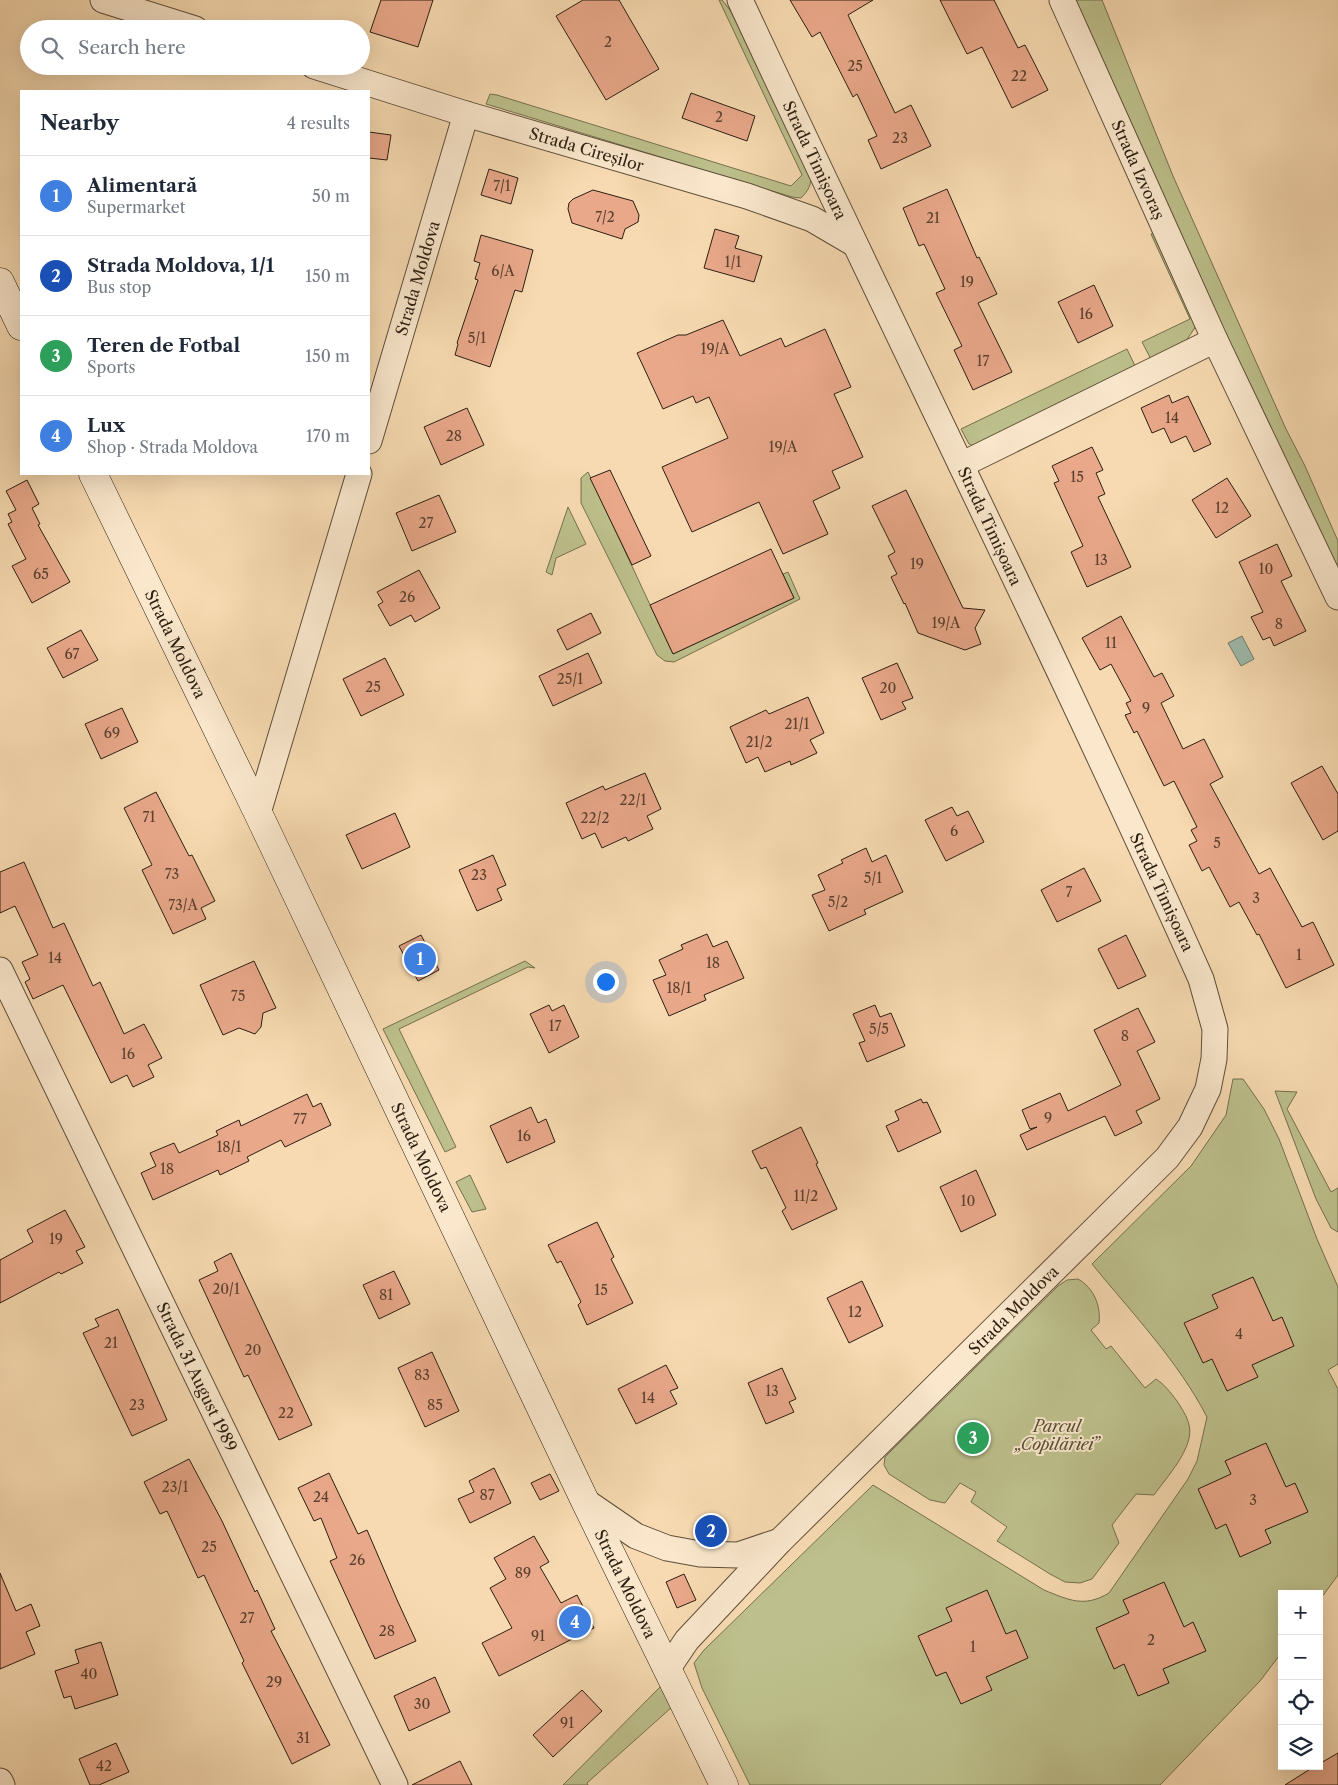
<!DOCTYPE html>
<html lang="en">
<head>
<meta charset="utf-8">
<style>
	:root { --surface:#fff; --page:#f6f6f7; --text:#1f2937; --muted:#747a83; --line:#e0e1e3; --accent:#111827 }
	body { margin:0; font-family:"Libre Caslon Text",serif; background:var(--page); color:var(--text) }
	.controls { position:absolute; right:15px; bottom:15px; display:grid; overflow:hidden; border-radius:0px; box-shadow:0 5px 20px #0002 }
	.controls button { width:45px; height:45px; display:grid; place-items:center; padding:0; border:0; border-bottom:1px solid var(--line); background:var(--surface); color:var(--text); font:25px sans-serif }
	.you { position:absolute; left:605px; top:981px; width:18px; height:18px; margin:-12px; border:4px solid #fff; border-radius:50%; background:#1a73e8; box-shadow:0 0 0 8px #1a73e833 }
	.badge { display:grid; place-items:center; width:32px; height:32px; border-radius:50%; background:var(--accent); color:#fff; font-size:16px; font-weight:700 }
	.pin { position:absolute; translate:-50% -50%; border:2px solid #fff; box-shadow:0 1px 5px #0006 }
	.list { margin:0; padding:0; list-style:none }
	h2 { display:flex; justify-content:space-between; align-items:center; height:65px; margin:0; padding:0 20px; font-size:21px }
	h2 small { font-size:16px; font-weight:400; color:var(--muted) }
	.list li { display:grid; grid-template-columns:32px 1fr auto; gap:15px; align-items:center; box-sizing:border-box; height:80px; padding:0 20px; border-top:1px solid var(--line) }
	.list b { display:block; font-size:19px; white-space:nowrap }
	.list p { margin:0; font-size:16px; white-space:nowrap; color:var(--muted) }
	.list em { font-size:16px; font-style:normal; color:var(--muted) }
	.icon { flex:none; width:28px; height:28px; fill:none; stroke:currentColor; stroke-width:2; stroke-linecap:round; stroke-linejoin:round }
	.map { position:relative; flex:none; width:1338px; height:1785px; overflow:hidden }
	.search { position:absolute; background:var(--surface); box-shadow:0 5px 20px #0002; left:20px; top:20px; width:350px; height:55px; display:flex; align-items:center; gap:12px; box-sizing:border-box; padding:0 18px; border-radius:28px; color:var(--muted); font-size:19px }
	.panel { position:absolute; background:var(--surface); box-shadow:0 5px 20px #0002; left:20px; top:90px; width:350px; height:385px; border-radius:0px }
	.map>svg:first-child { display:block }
</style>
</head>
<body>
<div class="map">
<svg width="1338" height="1785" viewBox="0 0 1338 1785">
	<rect width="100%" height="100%" fill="#f7dab1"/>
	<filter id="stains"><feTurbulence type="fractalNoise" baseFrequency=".004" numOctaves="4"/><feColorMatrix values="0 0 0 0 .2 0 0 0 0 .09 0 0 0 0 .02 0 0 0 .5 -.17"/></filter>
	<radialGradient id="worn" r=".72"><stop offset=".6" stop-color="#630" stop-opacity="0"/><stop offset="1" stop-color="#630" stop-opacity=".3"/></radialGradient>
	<g fill="#bdc08c" stroke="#74704e">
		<path d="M719,0H722L730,10L805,158C810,177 816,183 801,198L792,197L486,104L490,94L497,95L791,186L802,175Z"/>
		<path d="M1072,0H1102L1173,176L1286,429L1305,466L1338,541V577Z"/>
		<path d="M1160,230L1196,326L1184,344L1153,363L1142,342L1190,319L1151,234Z"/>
		<path d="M1127,349L1137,370L974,446L969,444L961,429Z"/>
		<path d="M588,472L673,654L794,598L783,574L788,572L800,599L674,662L665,661L657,655L581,503V478Z"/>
		<path d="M568,507L586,544L556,558L552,575L546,572Z"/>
		<path d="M525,961L535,968L528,967L399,1029L456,1147L445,1152L383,1029Z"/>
		<path d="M1233,1079H1243L1264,1109L1279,1139L1317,1239L1338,1287V1364L1328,1370L1338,1389V1575L1319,1601V1594H1282V1652L1260,1681L1160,1785H750L702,1688L694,1663L704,1650L873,1485L1044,1590C1069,1600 1084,1608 1109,1593L1188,1479L1197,1461L1207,1417C1178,1361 1132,1313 1092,1264L1191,1166L1226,1115Z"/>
		<path d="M1275,1091L1297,1092L1287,1109L1331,1192L1338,1188V1232L1331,1228L1316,1199Z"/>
		<path d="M470,1175L486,1209L472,1212L456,1182Z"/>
		<path d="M1078,1279C1094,1288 1101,1306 1099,1323L1091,1330L1106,1349L1111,1346L1145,1388L1156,1379C1165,1385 1170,1392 1177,1401C1182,1409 1187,1416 1189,1425C1195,1447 1166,1478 1154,1495L1136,1494L1112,1525L1119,1543L1092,1579L1080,1583L1065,1582L1050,1574L997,1541L1007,1527L971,1502L976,1492L960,1483L945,1503L930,1500L889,1474L884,1465L885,1457L1058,1286L1067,1280Z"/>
		<path d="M661,1686L672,1707L587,1783L588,1785H563Z"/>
	</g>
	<path fill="#9dbbac" stroke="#6f7d6e" d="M1242,636L1254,659L1241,666L1228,643Z"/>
	<g fill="#e9a88a" stroke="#2b1f11">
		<path d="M381,0H433L418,47L370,32Z"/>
		<path d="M583,0H619L659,69L606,100L556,16Z"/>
		<path d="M790,0H873L848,15L895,113L911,105L931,146L881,169L868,140L877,136L857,94L853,97L820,32L812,37Z"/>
		<path d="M940,0H994L1018,48L1025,45L1048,90L1012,108L982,47L967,54Z"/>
		<path d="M691,93L755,116L747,141L682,118Z"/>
		<path d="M369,132L391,135L387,160L369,158Z"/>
		<path d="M489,169L518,178L511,204L481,195Z"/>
		<path d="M947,189L977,258L979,257L997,294L978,303L1012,372L973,390L954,350L962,346L936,293L945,289L924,244L919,246L903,208Z"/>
		<path d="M593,190L633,201L639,215L638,222L625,229L622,239L572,223L568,209L569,203L573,199Z"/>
		<path d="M715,229L739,236L735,248L762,256L754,282L704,268Z"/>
		<path d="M481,235L533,250L522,292L515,290L490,367L455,355L458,344L457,343L478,280L475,279L480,263L474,261Z"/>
		<path d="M1094,285L1113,326L1078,343L1058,302Z"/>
		<path d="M723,320L740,356L781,338L785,347L825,329L851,387L834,394L863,457L832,471L840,488L813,501L828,534L783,554L759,502L692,532L662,467L728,438L709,397L696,403L693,396L663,409L637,353L678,335H686Z"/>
		<path d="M1169,395L1172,403L1188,396L1211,444L1194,452L1186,436L1171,443L1164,428L1152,433L1141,408Z"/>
		<path d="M467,408L484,445L441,465L424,427Z"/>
		<path d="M1092,447L1103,470L1096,473L1105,494L1098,497L1131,567L1087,587L1071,552L1083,546L1054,483L1059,481L1052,466Z"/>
		<path d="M610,470L651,556L632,565L590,478Z"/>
		<path d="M1227,478L1251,516L1216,538L1192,500Z"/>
		<path d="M27,480L39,504L32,508L40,524L38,525L70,582L32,603L12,566L26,559L8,524L12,522L8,514L16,510L6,491Z"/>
		<path d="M906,490L963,608L985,610L975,628L981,644L965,650L918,633L905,603L904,604L891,577L897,574L888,556L895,552L872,506Z"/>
		<path d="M439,495L456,532L412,551L396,513Z"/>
		<path d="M1277,544L1292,576L1281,581L1306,631L1274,646L1270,637L1263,640L1251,617L1263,612L1239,562Z"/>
		<path d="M771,549L794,598L673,654L650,605Z"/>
		<path d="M419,570L440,608L415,622L411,615L390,626L378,605L383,602L377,592Z"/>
		<path d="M591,613L601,633L567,650L557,630Z"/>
		<path d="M1121,616L1154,677L1162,673L1174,696L1161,703L1183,749L1204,739L1223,777L1210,784L1259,874L1270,868L1302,927L1313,922L1334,965L1286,988L1259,934L1257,935L1239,902L1230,907L1209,867L1202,871L1189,845L1197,841L1191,830L1197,827L1174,781L1164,786L1137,731L1134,733L1125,715L1131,713L1126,703L1131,701L1111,664L1100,670L1082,638Z"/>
		<path d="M81,630L98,660L63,678L47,648Z"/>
		<path d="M588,653L602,683L553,706L539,676Z"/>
		<path d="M385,658L404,695L361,716L343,679Z"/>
		<path d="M897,663L913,698L902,702L906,709L881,720L862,678Z"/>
		<path d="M808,697L824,733L810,740L817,753L791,765L790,761L765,772L758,757L746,763L730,727L766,710L769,714Z"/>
		<path d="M122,708L138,742L101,759L85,724Z"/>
		<path d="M1322,766L1338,794V831L1323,840L1291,783Z"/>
		<path d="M645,773L661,809L647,816L653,829L628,841L626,837L602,848L595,833L582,839L566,803L603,786L605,790Z"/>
		<path d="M156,792L189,856L192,855L215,901L201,908L206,919L173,934L142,870L152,865L124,808Z"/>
		<path d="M952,807L957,816L968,811L984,842L946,861L925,820Z"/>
		<path d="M395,813L410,847L362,869L346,835Z"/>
		<path d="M866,848L872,862L886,855L903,892L864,910L866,914L829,931L812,895L825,890L818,875L843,863L841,860Z"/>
		<path d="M493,855L506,885L497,889L502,900L477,911L459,870Z"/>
		<path d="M24,862L53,928L64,923L93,986L100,982L124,1034L144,1024L162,1058L148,1065L154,1077L133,1087L127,1075L111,1083L63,985L33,999L25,982L30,979L22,962L38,955L15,906L0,913V872Z"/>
		<path d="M1084,868L1101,901L1057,922L1041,890Z"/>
		<path d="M707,934L713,947L727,941L744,978L704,995L706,1000L669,1016L653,980L666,975L659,960L683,949L681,945Z"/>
		<path d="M421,935L439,970L418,981L399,946Z"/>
		<path d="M1126,935L1146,976L1118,989L1098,949Z"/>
		<path d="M254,961L276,1008L263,1013L261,1027L255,1034L239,1028L223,1035L200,985Z"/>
		<path d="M549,1005L552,1011L564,1005L579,1037L549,1053L530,1014Z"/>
		<path d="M875,1005L880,1017L891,1013L905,1046L867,1062L859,1043L865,1041L853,1014Z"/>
		<path d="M1138,1008L1155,1042L1137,1051L1160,1099L1136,1111L1142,1123L1115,1136L1105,1116L1027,1150L1020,1135L1037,1127L1030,1129L1022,1110L1060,1093L1068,1111L1121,1085L1094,1030Z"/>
		<path d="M307,1094L313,1107L321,1103L331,1125L285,1147L281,1140L247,1157L249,1161L220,1175L218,1170L153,1200L141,1173L156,1166L150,1153L174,1143L179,1153L218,1135L216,1131L239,1120L241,1126Z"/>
		<path d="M921,1099L923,1103L927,1102L941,1132L898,1152L886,1126L899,1120L895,1111Z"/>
		<path d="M531,1107L538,1123L546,1119L555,1142L507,1163L490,1126Z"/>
		<path d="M801,1127L818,1163L816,1164L837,1209L792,1230L782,1211L786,1208L766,1167L761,1169L752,1151Z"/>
		<path d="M976,1170L996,1215L961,1232L940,1187Z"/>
		<path d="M65,1210L85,1247L76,1251L83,1263L61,1274L59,1272L0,1303V1260L33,1242L27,1230Z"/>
		<path d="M597,1222L614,1257L611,1259L633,1303L587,1325L578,1305L581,1302L561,1261L557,1263L548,1245Z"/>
		<path d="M231,1253L312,1425L279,1440L248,1375L244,1377L199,1280L218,1271L214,1262Z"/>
		<path d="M394,1271L410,1304L379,1319L363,1285Z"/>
		<path d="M1253,1277L1273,1321L1282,1317L1294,1346L1252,1365L1258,1377L1227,1391L1212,1359L1203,1363L1184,1323L1218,1308L1212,1295Z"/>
		<path d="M862,1281L883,1326L849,1343L827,1298Z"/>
		<path d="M118,1309L167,1420L132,1436L83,1333L99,1326L95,1319Z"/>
		<path d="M432,1352L459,1411L425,1427L398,1368Z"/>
		<path d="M666,1365L678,1388L670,1391L677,1404L636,1424L618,1389Z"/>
		<path d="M782,1368L796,1399L789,1402L794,1412L766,1424L748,1383Z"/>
		<path d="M1266,1443L1286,1487L1295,1483L1308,1512L1265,1530L1271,1543L1240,1557L1226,1524L1216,1529L1198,1489L1231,1474L1225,1461Z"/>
		<path d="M189,1459L222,1521L255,1592L257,1590L275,1629L271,1631L330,1745L292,1764L242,1663L244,1661L204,1575L198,1578L167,1511L160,1514L144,1482Z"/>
		<path d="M494,1468L511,1503L470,1523L458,1499L474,1492L469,1481Z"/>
		<path d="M329,1473L358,1534L367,1530L398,1602L416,1641L375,1659L330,1561L337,1558L321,1518L314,1521L298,1488Z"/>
		<path d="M550,1474L559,1491L540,1500L531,1483Z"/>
		<path d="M534,1536L549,1562L540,1567L561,1603L577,1595L594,1628L499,1676L482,1643L512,1628L490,1588L506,1579L494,1558Z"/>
		<path d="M0,1573L16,1611L31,1604L40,1626L26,1632L35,1654L0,1669Z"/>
		<path d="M684,1574L696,1600L677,1608L666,1582Z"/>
		<path d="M1164,1582L1184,1627L1193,1622L1206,1651L1163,1669L1169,1683L1138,1696L1124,1664L1114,1669L1096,1628L1129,1613L1123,1600Z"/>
		<path d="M987,1590L1006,1634L1016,1630L1028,1658L986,1677L992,1690L961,1704L946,1672L936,1676L918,1636L952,1621L946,1608Z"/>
		<path d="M101,1642L118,1695L75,1709L71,1696L64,1698L55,1671L79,1663L75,1650Z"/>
		<path d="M435,1677L450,1712L409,1731L394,1696Z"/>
		<path d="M582,1690L602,1711L553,1757L533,1735Z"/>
		<path d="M116,1743L129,1772L99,1785H90L79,1759Z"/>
		<path d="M1338,1753V1785H1285L1315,1766H1319V1764Z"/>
		<path d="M460,1761L472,1785H412Z"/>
	</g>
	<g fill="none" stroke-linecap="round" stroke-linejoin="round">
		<g stroke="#5e4e39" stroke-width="27">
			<g id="street">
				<path d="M103,0L195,29"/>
				<path id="s1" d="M1062,0L1215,340L1338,597"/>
				<path id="s2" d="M314,66L466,114L747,196L812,219L853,243"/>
				<path id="s3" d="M369,441L466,114"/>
				<path d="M961,465L1215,340"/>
				<path d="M258,813L359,474"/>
				<path id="s4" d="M0,970L395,1785"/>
				<path d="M585,1501L636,1536L667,1548L700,1554L738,1555L777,1542"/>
				<path id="s5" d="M668,1668L687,1640L780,1541L1167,1158L1190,1127L1208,1089L1214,1059L1215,1029L1201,979C1054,650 892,327 740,0"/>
				<path d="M0,1781L2,1785"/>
			</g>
		</g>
		<g stroke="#2b1f11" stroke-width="29">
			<g id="secondary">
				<path d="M0,282L21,326"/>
				<path id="s6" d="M93,474L258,813L585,1501L724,1785"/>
			</g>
		</g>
		<use href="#street" stroke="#fae7cc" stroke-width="25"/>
		<use href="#secondary" stroke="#fae7cc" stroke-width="28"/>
	</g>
	<g text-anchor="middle" stroke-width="4" stroke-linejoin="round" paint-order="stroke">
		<g font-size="14" fill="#5a412f">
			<text x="608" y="47">2</text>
			<text x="855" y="71">25</text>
			<text x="1019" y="81">22</text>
			<text x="719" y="122">2</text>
			<text x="900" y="143">23</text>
			<text x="502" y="191">7/1</text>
			<text x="605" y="222">7/2</text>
			<text x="933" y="223">21</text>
			<text x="733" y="267">1/1</text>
			<text x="503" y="276">6/A</text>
			<text x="967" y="287">19</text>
			<text x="1086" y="319">16</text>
			<text x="477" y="343">5/1</text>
			<text x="715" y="354">19/A</text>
			<text x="983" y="366">17</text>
			<text x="1172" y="423">14</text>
			<text x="454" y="441">28</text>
			<text x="783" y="452">19/A</text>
			<text x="1077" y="482">15</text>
			<text x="1222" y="513">12</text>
			<text x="426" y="528">27</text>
			<text x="1101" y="565">13</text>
			<text x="917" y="569">19</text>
			<text x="1266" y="574">10</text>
			<text x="41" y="579">65</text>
			<text x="407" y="602">26</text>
			<text x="946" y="628">19/A</text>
			<text x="1279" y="629">8</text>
			<text x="1111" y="648">11</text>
			<text x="72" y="659">67</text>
			<text x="570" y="684">25/1</text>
			<text x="373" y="692">25</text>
			<text x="888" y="693">20</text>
			<text x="1146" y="713">9</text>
			<text x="797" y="729">21/1</text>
			<text x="112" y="738">69</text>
			<text x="759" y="747">21/2</text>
			<text x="633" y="805">22/1</text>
			<text x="149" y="822">71</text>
			<text x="595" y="823">22/2</text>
			<text x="954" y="836">6</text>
			<text x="1217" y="848">5</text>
			<text x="172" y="879">73</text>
			<text x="479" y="880">23</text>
			<text x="873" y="883">5/1</text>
			<text x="1069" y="897">7</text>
			<text x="1256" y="903">3</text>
			<text x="838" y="907">5/2</text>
			<text x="183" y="910">73/A</text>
			<text x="1299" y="960">1</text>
			<text x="55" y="963">14</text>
			<text x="713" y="968">18</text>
			<text x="679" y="993">18/1</text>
			<text x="238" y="1001">75</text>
			<text x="555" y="1031">17</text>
			<text x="879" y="1034">5/5</text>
			<text x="1125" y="1041">8</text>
			<text x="128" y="1059">16</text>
			<text x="1048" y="1123">9</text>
			<text x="300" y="1124">77</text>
			<text x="524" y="1141">16</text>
			<text x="229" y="1152">18/1</text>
			<text x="167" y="1174">18</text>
			<text x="806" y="1201">11/2</text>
			<text x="968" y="1206">10</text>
			<text x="56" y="1244">19</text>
			<text x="226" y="1294">20/1</text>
			<text x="601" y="1295">15</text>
			<text x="386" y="1300">81</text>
			<text x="855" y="1317">12</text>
			<text x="1239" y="1339">4</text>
			<text x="111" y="1348">21</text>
			<text x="253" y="1355">20</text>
			<text x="422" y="1380">83</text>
			<text x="772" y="1396">13</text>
			<text x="648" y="1403">14</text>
			<text x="137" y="1410">23</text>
			<text x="435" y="1410">85</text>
			<text x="286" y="1418">22</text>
			<text x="175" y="1492">23/1</text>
			<text x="487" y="1500">87</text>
			<text x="321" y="1502">24</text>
			<text x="1253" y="1505">3</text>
			<text x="209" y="1552">25</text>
			<text x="357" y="1565">26</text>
			<text x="523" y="1578">89</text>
			<text x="247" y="1623">27</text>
			<text x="387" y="1636">28</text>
			<text x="538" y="1641">91</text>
			<text x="1151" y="1645">2</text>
			<text x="973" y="1652">1</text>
			<text x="89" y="1679">40</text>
			<text x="274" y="1687">29</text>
			<text x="422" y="1709">30</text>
			<text x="567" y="1728">91</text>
			<text x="303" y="1743">31</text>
			<text x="104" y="1771">42</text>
		</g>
		<g font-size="16" fill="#2b1f11" stroke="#fae7cc">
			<text dy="6" stroke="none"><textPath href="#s2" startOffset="285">Strada Cireșilor</textPath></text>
			<text transform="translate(815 160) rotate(65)" y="6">Strada Timișoara</text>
			<text dy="6" stroke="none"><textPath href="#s1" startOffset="186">Strada Izvoraș</textPath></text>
			<text dy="6" stroke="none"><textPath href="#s3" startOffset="170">Strada Moldova</textPath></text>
			<text transform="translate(990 526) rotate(65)" y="6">Strada Timișoara</text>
			<text dy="6" stroke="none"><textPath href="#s6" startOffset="189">Strada Moldova</textPath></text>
			<text transform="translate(1162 892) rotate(65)" y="6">Strada Timișoara</text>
			<text dy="6" stroke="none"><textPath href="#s6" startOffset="758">Strada Moldova</textPath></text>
			<text dy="6" stroke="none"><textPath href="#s5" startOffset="498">Strada Moldova</textPath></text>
			<text dy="6" stroke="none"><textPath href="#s4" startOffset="452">Strada 31 August 1989</textPath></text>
			<text dy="6" stroke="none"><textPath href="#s6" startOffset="1231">Strada Moldova</textPath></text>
		</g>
		<g font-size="16" font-style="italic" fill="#574f36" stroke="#fae7cc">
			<text x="1057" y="1432">Parcul<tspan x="1057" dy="18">„Copilăriei”</tspan></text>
		</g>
	</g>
	<rect width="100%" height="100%" filter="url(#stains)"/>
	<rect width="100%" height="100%" fill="url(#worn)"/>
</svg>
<div class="controls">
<button>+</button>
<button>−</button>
<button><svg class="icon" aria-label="locate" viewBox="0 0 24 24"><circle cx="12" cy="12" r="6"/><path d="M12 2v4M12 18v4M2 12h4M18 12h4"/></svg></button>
<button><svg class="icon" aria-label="layers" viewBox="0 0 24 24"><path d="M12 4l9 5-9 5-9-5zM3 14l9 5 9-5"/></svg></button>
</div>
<div class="you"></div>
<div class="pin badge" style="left:420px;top:959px;background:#3f7fe0">1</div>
<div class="pin badge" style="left:711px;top:1531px;background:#1a4fb4">2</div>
<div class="pin badge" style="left:973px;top:1438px;background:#2e9e5b">3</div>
<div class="pin badge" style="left:575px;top:1622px;background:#3f7fe0">4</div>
<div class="search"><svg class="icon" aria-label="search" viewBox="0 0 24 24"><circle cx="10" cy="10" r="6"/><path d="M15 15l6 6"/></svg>Search here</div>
<section class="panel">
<h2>Nearby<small>4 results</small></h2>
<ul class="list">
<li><span class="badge" style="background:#3f7fe0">1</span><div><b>Alimentară</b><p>Supermarket</p></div><em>50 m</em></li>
<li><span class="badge" style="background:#1a4fb4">2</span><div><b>Strada Moldova, 1/1</b><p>Bus stop</p></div><em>150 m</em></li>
<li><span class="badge" style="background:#2e9e5b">3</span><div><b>Teren de Fotbal</b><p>Sports</p></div><em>150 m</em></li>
<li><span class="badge" style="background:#3f7fe0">4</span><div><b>Lux</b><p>Shop · Strada Moldova</p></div><em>170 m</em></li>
</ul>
</section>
</div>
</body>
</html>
